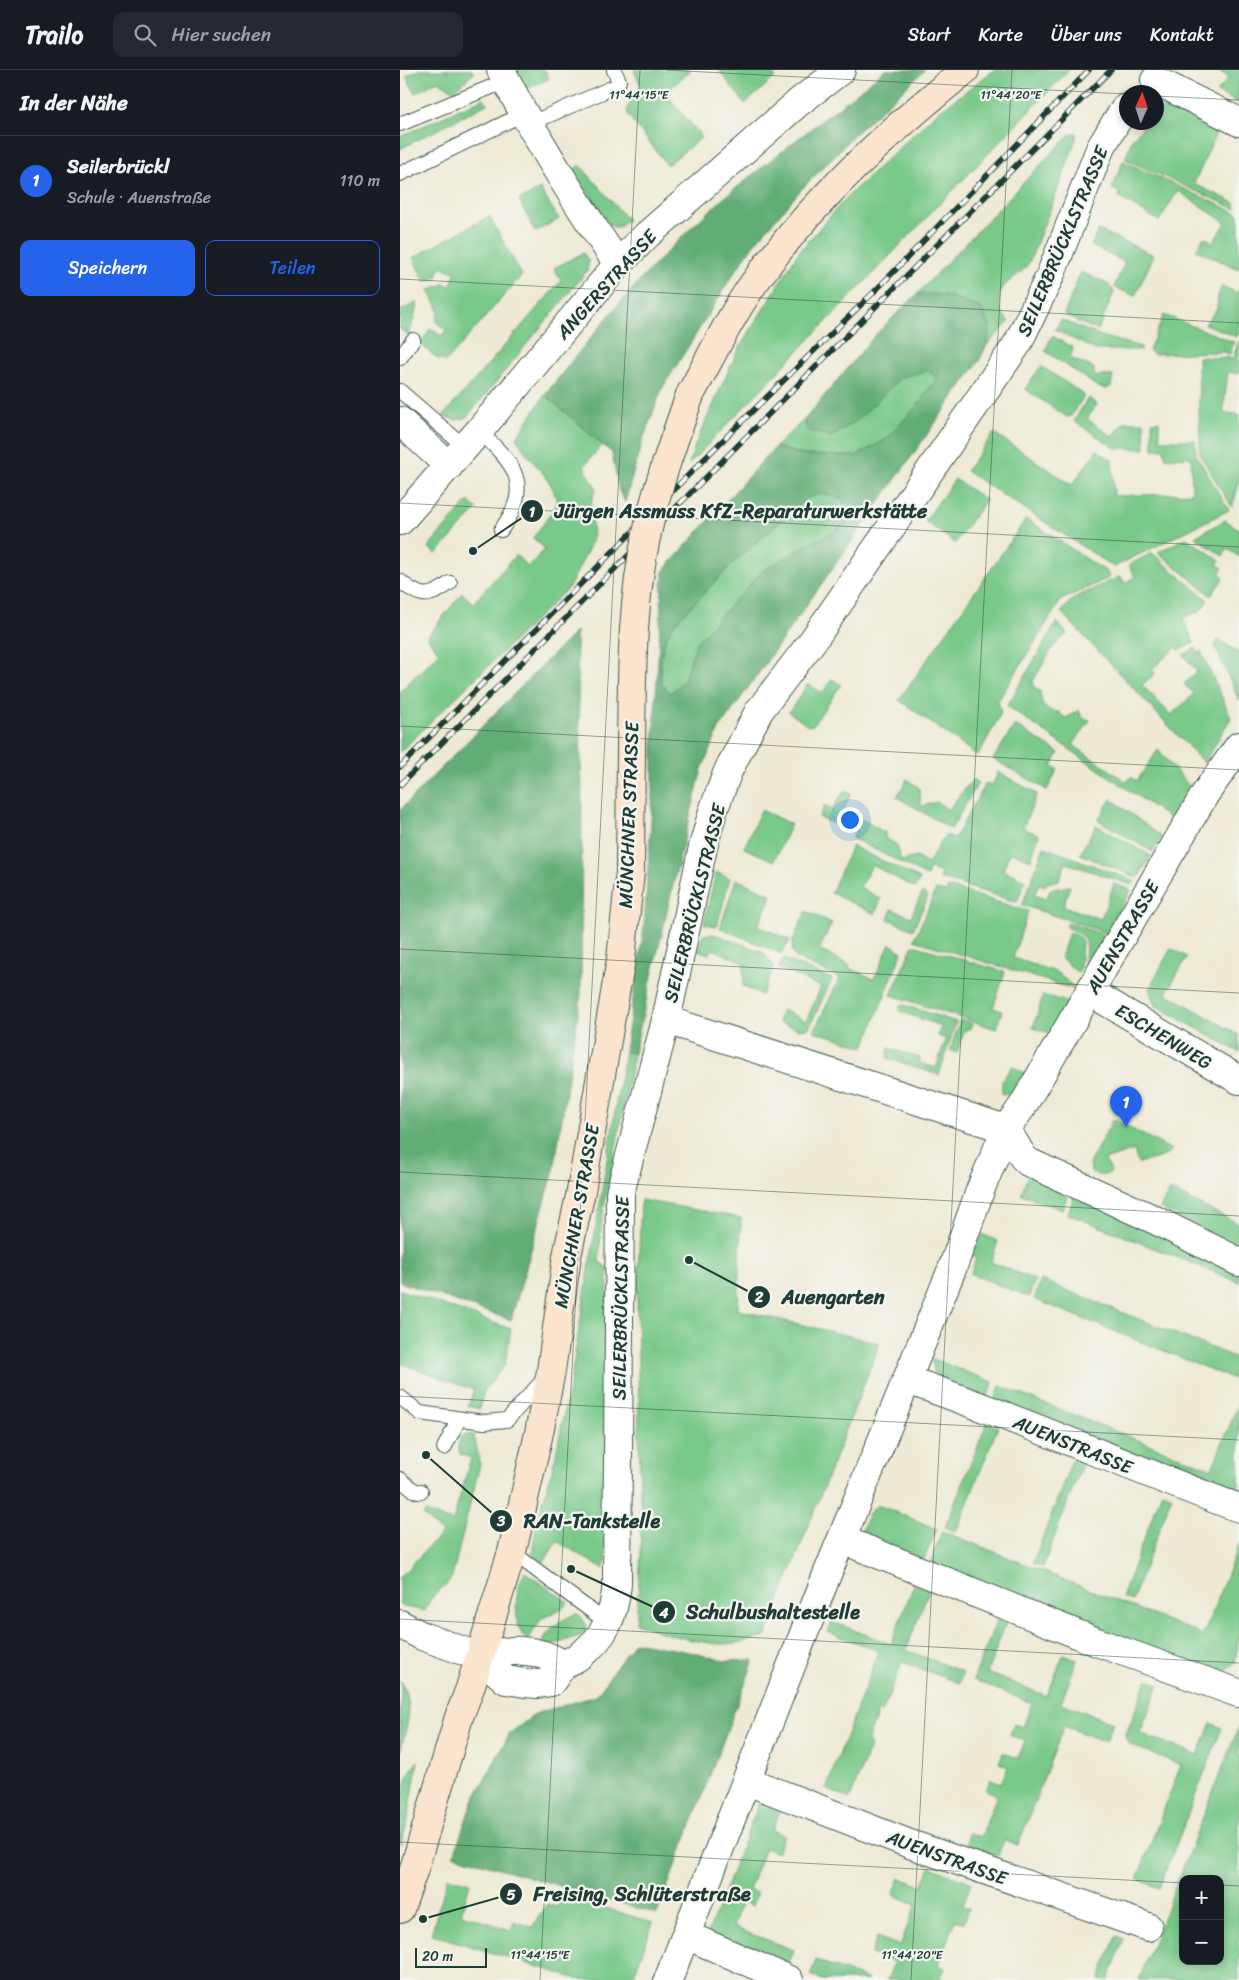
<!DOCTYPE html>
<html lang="de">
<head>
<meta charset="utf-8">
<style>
	:root { --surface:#171b24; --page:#242831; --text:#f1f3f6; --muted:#9ea1a6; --line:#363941; --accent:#2563eb }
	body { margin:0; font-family:Sriracha,sans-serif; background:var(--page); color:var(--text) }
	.controls { position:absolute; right:15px; bottom:15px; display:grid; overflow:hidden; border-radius:10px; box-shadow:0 2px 8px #0003 }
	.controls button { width:45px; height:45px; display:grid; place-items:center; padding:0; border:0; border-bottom:1px solid var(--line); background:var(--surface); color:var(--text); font:25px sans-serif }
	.compass { position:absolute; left:719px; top:15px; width:45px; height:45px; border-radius:50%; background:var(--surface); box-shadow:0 2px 8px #0003; rotate:3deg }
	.scale { position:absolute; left:15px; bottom:12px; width:72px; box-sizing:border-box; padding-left:5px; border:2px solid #1f3d34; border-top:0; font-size:14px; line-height:18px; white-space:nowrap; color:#1f3d34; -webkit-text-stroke:4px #f6f6f2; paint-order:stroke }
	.you { position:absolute; left:449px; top:749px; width:18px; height:18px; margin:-12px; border:4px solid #fff; border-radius:50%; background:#1a73e8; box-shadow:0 0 0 8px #1a73e833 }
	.badge { display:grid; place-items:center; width:32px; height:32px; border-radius:50%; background:var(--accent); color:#fff; font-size:16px; font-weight:700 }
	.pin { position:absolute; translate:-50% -41px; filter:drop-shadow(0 1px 2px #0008) }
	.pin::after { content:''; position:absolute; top:26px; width:18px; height:15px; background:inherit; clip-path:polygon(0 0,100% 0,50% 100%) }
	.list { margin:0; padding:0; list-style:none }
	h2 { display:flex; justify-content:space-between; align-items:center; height:65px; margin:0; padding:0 20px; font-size:21px }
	h2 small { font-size:16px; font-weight:400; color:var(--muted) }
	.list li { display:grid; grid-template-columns:32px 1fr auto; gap:15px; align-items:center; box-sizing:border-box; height:90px; padding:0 20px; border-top:1px solid var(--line) }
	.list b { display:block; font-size:19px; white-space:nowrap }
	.list p { margin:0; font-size:16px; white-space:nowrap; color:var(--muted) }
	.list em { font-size:16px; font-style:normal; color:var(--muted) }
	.actions { display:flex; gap:10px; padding:15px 20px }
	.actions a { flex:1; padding:11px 0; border:1px solid var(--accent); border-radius:10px; text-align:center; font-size:18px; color:var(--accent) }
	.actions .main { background:var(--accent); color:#fff }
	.icon { flex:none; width:28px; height:28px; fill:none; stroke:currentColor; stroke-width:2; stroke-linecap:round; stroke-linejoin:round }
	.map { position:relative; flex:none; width:839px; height:1910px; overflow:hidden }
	header { display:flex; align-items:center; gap:30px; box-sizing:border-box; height:70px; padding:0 25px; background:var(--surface); border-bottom:1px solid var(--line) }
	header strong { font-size:24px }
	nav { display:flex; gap:28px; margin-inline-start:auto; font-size:18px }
	.search { width:350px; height:45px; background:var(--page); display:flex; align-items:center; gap:12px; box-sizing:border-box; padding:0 18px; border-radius:10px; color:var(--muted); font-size:19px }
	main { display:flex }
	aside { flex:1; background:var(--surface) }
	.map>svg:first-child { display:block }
</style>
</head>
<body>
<header>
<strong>Trailo</strong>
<div class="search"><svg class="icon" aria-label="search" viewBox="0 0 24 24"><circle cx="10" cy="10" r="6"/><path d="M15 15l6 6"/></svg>Hier suchen</div>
<nav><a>Start</a><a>Karte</a><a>Über uns</a><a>Kontakt</a></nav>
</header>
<main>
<aside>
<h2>In der Nähe<small></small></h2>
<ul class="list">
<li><span class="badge">1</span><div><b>Seilerbrückl</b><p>Schule · Auenstraße</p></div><em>110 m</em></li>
</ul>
<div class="actions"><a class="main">Speichern</a><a>Teilen</a></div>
</aside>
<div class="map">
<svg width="839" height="1910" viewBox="0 0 839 1910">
	<rect width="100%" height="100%" fill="#f6f6f2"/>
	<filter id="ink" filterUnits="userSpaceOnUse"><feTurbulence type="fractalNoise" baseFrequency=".02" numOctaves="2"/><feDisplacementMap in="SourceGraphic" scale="10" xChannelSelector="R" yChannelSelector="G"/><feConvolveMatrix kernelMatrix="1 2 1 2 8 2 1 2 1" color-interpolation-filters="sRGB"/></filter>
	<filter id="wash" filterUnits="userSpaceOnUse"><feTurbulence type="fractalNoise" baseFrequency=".0096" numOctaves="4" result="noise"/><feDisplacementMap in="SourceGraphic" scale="20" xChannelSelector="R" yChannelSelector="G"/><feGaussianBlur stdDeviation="1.12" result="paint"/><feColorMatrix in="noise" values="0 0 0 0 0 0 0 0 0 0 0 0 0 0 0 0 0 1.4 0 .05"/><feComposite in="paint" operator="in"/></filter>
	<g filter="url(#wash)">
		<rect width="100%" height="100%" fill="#eeead5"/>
		<g fill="#79c98a" stroke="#4c835f" fill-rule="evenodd">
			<path d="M19,0H72L74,3L54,21L38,11L15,23L6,6Z"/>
			<path d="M116,0H145L149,9L125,19Z"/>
			<path d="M234,0H291L265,23L302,67L267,95L228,45C225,35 235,25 241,16Z"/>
			<path d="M319,0H369L375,7L345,34Z"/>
			<path d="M594,0H669L289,394L295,375L337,282L398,183L446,128L534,45Z"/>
			<path d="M818,0H839V33L817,22L829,8Z"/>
			<path d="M84,28L87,34L0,79V67Z"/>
			<path d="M764,37L817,61L794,114L835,133L836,139L725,89L732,69L747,53L756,52L757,41Z"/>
			<path d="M674,63H677L676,69C665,100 654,131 641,162C637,172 633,184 628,194C621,206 604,210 600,224C597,235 602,244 609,252L587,275L590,256L518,223L669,65Z"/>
			<path d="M723,91L839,144V199L796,180L804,167L813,172L826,153L778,121L759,151L720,128L719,122L712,119Z"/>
			<path d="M180,95L228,150L219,157H213L207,152L173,100Z"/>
			<path d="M140,119L159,149L135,162L119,130Z"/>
			<path d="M89,146L122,205L46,292L41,289L39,290L20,274L31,258L41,266L46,260L36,252L39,240L29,220L44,214L51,216L55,202L40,197L37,207L25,212L13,188Z"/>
			<path d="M698,160L754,185L735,226L714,217L725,192L691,176Z"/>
			<path d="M183,183L189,191L187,201L66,348L55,350L43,346L161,211L154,198Z"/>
			<path d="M681,202L708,214L714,222L698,260L678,252L664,244Z"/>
			<path d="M822,216L837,223L839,219V263L837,267L805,254L817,239L818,226Z"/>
			<path d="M18,232L9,266L0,259V241Z"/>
			<path d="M764,245L834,272L830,284L822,282L753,284L749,280Z"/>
			<path d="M661,250L704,267L741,277V280H696L655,260Z"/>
			<path d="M652,266L672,277L673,279L670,288L694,298V306H713L711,316L707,319L698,317L645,281Z"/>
			<path d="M839,271V304L828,302L823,342L839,345V414L832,437L800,385L798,287L833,288Z"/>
			<path d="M641,296L683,324V328L671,346L667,347L625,319Z"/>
			<path d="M528,301L538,308L516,337L485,370L456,386L404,385L375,377L404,350L408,361L459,349L501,307Z"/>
			<path d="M145,325L203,374L184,396L196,418L191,433L193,469L170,516L0,682V621L39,583L27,567L62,523L73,533L116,485L128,497L145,479L133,468L157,435C155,406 127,393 117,367Z"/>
			<path d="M688,328L697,334L687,349L713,367L724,352H744L745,379L715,378L674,351Z"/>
			<path d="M759,351L760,370H795L796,385L829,440L714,497L566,401L594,363L672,415L697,380L712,390L714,426L792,423L791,387L766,388L764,379H753L752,352Z"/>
			<path d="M555,409L586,430L555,473L525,451Z"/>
			<path d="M422,423L443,429L448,448L433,463L408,474L297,571L283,612L270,623L261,613V588L265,570L274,554L335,491L407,428Z"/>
			<path d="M68,431L77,439L36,484L28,477Z"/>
			<path d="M626,449L707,502L709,508L661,530L598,631L601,643L578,686L499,630Z"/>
			<path d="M825,450L839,459V487L828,479L823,486L795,467Z"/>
			<path d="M786,468L820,490L817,494L823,498L819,504L824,507L811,526L758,482Z"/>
			<path d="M752,483L808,530L798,544L797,542L783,548L794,573L779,580L776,577L752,599L755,604L742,615L771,645L794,624L784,614L797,601L783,585L796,578L798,584L801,581L831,648L804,693L661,542L674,528L721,506L724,513L735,507L729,495Z"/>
			<path d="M657,552L667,564L653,577L633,611L635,619L640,621C641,634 645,642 659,642L662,646L666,648L679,640L682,648L690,650L673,675L727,712L731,707L737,711L758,680L791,718L772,750L607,636Z"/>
			<path d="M818,569L839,583V630L815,576Z"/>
			<path d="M432,609L441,615L413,655L408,656L389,642L408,614L422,623Z"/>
			<path d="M615,655L659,683L652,696L658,699L647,720L593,689Z"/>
			<path d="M598,702L637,724L623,758L639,765L631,790L610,782L603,800L625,810L617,832L539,808L541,803L530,798L527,806L452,768L461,749L486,763L484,767L497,775L501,791L516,787L528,794L545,765L555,768L586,713L592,716Z"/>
			<path d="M507,709L519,718L521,736L537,732L548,740L573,709L578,713L551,759L497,727Z"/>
			<path d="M445,720L451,724L444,738L458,744L449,761L419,747L425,735L432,739Z"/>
			<path d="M711,729L762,767L753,782L698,750Z"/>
			<path d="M361,740L391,754L374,791L344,778Z"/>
			<path d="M696,755L751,786L738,808L680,784Z"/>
			<path d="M452,776L520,809L515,818L472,795L460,817L481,829L475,844L431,823Z"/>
			<path d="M644,777L735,811L732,815L666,793L659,810L647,813L645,816L639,814L634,825L646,829L651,819L670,816L663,836L701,849L714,814L731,820L707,863L622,835Z"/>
			<path d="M316,802L330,808L317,856L304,854Z"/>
			<path d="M336,809L372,825L358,856L390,870L382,884L320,858Z"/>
			<path d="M548,817L628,841L613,888L656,902L674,917L673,919L514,870L536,820L546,822Z"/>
			<path d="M522,822L528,827L513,860L488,849L492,839L511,847Z"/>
			<path d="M406,841L432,853L419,880L450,895L449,898L474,909L490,874L502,882L464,977L414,961L440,908L397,889L392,880L393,871Z"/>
			<path d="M668,853L705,865L688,895L685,894C686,871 689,866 666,857Z"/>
			<path d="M669,862L678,866L682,871L680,899L678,903L661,888Z"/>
			<path d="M314,864L363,882L374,896L362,925L343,916L344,893L313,879L309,884L298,880L303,865Z"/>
			<path d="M513,875L605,902L593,938L602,941L596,959L491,925Z"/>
			<path d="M771,878L787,887L766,923L839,965V982L755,935L749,919Z"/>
			<path d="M383,889L432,909L409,958L399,959L378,952L382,940L406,951L421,917L379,898Z"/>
			<path d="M643,925L667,932L650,963L633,958Z"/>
			<path d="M501,934L556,952L539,1005L487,988L489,978L520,988L519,993L536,998L546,969L538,966L541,956L499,941Z"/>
			<path d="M560,950L573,954L572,957L564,961L557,983L550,980Z"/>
			<path d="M225,981L234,983L204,1136L201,1158L199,1192L208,1198L206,1491L203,1499L157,1471L144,1492L132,1484L137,1452L155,1389L170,1314Z"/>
			<path d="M612,996L626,1004C620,1015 616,1023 602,1024V1011Z"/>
			<path d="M713,1049L772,1080C763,1091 749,1088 738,1094L734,1080L705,1090L711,1102C704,1107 698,1106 691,1102L690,1092Z"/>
			<path d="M629,1102L669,1121L662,1140L621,1124Z"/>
			<path d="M770,1120L839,1154V1179L760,1138Z"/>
			<path d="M675,1124L839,1201V1212L668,1144Z"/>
			<path d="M241,1130L341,1148L338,1240L480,1273L365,1567C352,1570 336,1574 323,1574C299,1574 258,1562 236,1553L241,1482L237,1231Z"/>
			<path d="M579,1163L598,1171L591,1192L635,1210L629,1227L571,1204L576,1188L565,1184Z"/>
			<path d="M641,1210L839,1289V1296L834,1309L634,1229Z"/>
			<path d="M0,1220L111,1259L105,1294L84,1321L79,1339L68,1336L74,1320L0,1293Z"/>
			<path d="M533,1289L593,1312L587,1327L540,1309C533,1303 532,1298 533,1289Z"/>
			<path d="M600,1316L812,1399L839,1332V1426L593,1335Z"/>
			<path d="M587,1353L598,1357L556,1462L545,1457Z"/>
			<path d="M67,1364L74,1365L80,1394L52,1507C41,1523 33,1520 25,1541L0,1536V1507L42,1463L23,1445L25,1442L53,1451L71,1388L60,1384L58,1375L61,1367Z"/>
			<path d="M673,1388L683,1392L643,1497L633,1493Z"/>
			<path d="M762,1421L772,1426L732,1531L722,1527Z"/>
			<path d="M478,1435L537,1459L522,1494L462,1466C462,1455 469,1440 478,1435Z"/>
			<path d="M542,1461L803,1565L839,1474V1567L835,1592L819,1606L529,1496Z"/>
			<path d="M125,1502L168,1532L164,1537L141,1549L128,1570C111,1560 115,1516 125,1502Z"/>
			<path d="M514,1514L529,1520L506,1580L563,1602L559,1613L502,1592L482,1643L478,1641L467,1672L471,1674L450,1729L426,1719L479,1581L428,1562L432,1552L491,1574Z"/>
			<path d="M174,1544H178L186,1554L185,1562L182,1565L150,1576L142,1575C149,1555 157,1554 174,1544Z"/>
			<path d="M597,1550L606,1553L587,1603L647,1626L663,1585L677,1590L661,1633L713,1653L706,1672L664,1656L618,1775L604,1770L598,1786L566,1774L569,1763L581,1767L597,1725L586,1720L591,1709L601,1713L608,1697L599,1693L603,1683L618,1688L625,1671L610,1665L614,1654L623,1657L632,1633L573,1610Z"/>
			<path d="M747,1610L759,1614L740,1663L798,1685L811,1653L822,1658L759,1818L737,1809L781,1695L728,1674L726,1664Z"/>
			<path d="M1,1611C15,1637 7,1655 0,1682Z"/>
			<path d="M839,1656V1910H739L741,1904ZM783,1809H820V1891H783Z"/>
			<path d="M18,1691L7,1755L0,1775C0,1748 0,1710 18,1691Z"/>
			<path d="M360,1730L381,1738L372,1760L384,1765L377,1783L365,1778L349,1820L357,1823L352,1836L342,1832L333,1857L394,1880L388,1896L308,1863Z"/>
			<path d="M530,1797L571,1812L563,1836L569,1838L564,1853L555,1850L538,1895L545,1898L540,1910L533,1908L532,1910H487L494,1892L471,1884L477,1867L500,1876L516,1834L493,1825L500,1808L522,1816Z"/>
			<path d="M48,1807L70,1813L61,1844L111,1860L114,1851L132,1857L148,1834L157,1837L165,1825L253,1853L232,1910H181L31,1864Z"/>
			<path d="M716,1866L724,1869L708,1910H699Z"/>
			<path d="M416,1890L469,1910H423L410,1905Z"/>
		</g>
		<g fill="#62ad76" stroke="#407555" fill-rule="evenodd">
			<path d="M485,0H525L460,59L399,122L355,173L332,206L262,319L243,369L225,432L219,421L212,383L145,325C201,253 255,188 324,128C376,84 432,44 485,0Z"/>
			<path d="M518,223L547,225L581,238L590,256L587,275L579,291L319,659L302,699L278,794L234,983L225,981L244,858L253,722V677L263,501L375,377L404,385L456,386L485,370L516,337L538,307L528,301L501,307L459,349L432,367L408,361L404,350L476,264ZM422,423L443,429L448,448L433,463L408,474L362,501L297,572L283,612L270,623L261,613V588L265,570L274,554L335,491L407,428Z"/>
			<path d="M176,561L182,718L181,925L154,1100L111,1250L0,1212V740Z"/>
			<path d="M234,1572L290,1582L325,1591L354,1590L257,1844L54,1785L71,1735L110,1663L137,1643L196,1626Z"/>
		</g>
	</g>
	<g filter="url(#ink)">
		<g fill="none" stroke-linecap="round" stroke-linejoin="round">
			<g stroke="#3e574c" stroke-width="16">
				<g id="service">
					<path d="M0,54L106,11"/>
					<path d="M129,54L216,16L219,11L214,0"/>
					<path d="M0,104L123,44"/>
					<path d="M0,288L13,270"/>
					<path d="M0,321L65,377"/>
					<path d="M79,361C114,394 134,414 101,460"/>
					<path d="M0,511C20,528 29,529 50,513"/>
					<path d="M0,1327L20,1343L84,1352L107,1350L144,1309"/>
					<path d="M44,1378L59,1349"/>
					<path d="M0,1409L12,1419L18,1422L21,1421"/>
					<path d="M112,1482L209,1554"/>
				</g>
			</g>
			<g stroke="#3e574c" stroke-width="30">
				<g id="minor">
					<path d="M101,0C135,68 175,131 218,194"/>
					<path d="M755,10L839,52"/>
					<path d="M0,351L49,396"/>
					<path d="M0,451L79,361L218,194L247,165L399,32L441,0"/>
					<path d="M690,922L839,1010"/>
					<path d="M266,950L606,1059L623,1087L628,1092L751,1148L839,1192"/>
					<path d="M507,1310C619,1348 728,1397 839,1438"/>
					<path d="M443,1470L697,1572L838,1623"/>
					<path d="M0,1554L22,1566L80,1587L106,1610L125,1613L138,1614L151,1612C155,1607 158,1601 163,1596C167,1592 174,1590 179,1586C206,1567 214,1545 217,1514L220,1123L266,950L303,777L313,741L328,701L359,641L414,569L618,273L650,206L700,79L716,52L726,37"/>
					<path d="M80,1587C111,1579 135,1576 164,1595"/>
					<path d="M347,1711L510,1774L748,1857"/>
					<path d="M286,1865L389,1910"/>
					<path d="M268,1910L428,1502L552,1199L581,1118L606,1059L622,1037L805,724L839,676"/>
				</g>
			</g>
			<g stroke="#3e574c" stroke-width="30">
				<g id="secondary">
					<path d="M290,325C311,287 329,248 354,213C412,131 487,63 565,0"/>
					<path d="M0,1839L14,1799L59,1647L70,1618L112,1482L139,1363L151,1301L167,1186L181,1121L221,889L230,802L231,679"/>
				</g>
			</g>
			<use href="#service" stroke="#fff" stroke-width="14"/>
			<use href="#minor" stroke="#fff" stroke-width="28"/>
			<use href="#secondary" stroke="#fce5cf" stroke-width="28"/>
			<g stroke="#1f3d34" stroke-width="5.5">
				<g id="rail">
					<path d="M0,697L318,375L477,219L689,0"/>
					<path d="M0,715L711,0"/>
				</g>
			</g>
			<use href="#rail" stroke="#f6f6f2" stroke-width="4" stroke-dasharray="11" stroke-linecap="butt"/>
			<g stroke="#3e574c" stroke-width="30" stroke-linecap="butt">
				<path id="secondary-bridge" d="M231,679C232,606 231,534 247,463C257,416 274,370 290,325"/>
			</g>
			<use href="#secondary-bridge" stroke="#fce5cf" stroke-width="28"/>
		</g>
	</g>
	<path fill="none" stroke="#1f3d34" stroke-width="1" stroke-opacity="0.45" d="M266,0L726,24M756,26L839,30M0,209L839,253M0,433L839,477M0,656L839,700M0,879L839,923M0,1102L839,1146M0,1326L839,1370M0,1549L839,1593M0,1772L783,1813M820,1815L839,1816M140,1910L240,0M511,1910L612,0"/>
	<g text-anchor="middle" stroke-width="4.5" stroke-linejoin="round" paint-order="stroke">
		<g font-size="19" fill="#1f3d34" stroke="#f6f6f2">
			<text transform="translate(662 171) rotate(-67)" y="7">SEILERBRÜCKLSTRASSE</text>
			<text transform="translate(206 214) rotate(-48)" y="7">ANGERSTRASSE</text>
			<text transform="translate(228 745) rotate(-88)" y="7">MÜNCHNER STRASSE</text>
			<text transform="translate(294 833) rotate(-76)" y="7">SEILERBRÜCKLSTRASSE</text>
			<text transform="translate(722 867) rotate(-60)" y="7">AUENSTRASSE</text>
			<text transform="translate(764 966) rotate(31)" y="7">ESCHENWEG</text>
			<text transform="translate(176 1146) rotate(-80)" y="7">MÜNCHNER STRASSE</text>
			<text transform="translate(220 1228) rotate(-89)" y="7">SEILERBRÜCKLSTRASSE</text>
			<text transform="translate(673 1374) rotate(22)" y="7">AUENSTRASSE</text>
			<text transform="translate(547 1787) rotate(20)" y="7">AUENSTRASSE</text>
		</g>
	</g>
	<g font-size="12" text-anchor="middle" fill="#1f3d34" stroke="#f6f6f2" stroke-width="4.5" stroke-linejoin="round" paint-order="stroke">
		<text x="239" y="29">11°44'15"E</text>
		<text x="611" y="29">11°44'20"E</text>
		<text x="140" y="1889">11°44'15"E</text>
		<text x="512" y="1889">11°44'20"E</text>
	</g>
	<path fill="none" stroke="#1f3d34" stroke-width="2" d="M73 481L132 441M289 1190L359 1227M26 1385L101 1451M171 1499L264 1542M23 1849L111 1824"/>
	<g fill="#1f3d34" stroke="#f6f6f2" stroke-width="2">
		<circle cx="73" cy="481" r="5"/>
		<circle cx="289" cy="1190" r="5"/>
		<circle cx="26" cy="1385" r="5"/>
		<circle cx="171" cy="1499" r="5"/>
		<circle cx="23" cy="1849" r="5"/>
		<circle cx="132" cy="441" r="12"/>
		<circle cx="359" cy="1227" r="12"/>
		<circle cx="101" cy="1451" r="12"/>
		<circle cx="264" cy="1542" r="12"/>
		<circle cx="111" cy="1824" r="12"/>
	</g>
	<g font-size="15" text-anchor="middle" font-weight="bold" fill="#fff">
		<text x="132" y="447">1</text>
		<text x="359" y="1232">2</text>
		<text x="101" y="1456">3</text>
		<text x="264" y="1548">4</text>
		<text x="111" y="1830">5</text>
	</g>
	<g font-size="20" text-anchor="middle" font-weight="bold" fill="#1f3d34" stroke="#f6f6f2" stroke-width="4.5" stroke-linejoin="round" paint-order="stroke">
		<text x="341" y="448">Jürgen Assmuss KfZ-Reparaturwerkstätte</text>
		<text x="433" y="1234">Auengarten</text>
		<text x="192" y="1458">RAN-Tankstelle</text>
		<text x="373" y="1549">Schulbushaltestelle</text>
		<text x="242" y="1831">Freising, Schlüterstraße</text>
	</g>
</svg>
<div class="controls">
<button>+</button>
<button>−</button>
</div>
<svg class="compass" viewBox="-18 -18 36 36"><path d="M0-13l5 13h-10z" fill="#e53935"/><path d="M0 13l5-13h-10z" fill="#9ea1a6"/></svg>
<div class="scale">20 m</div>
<div class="you"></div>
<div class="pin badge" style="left:726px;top:1057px">1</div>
</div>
</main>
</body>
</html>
